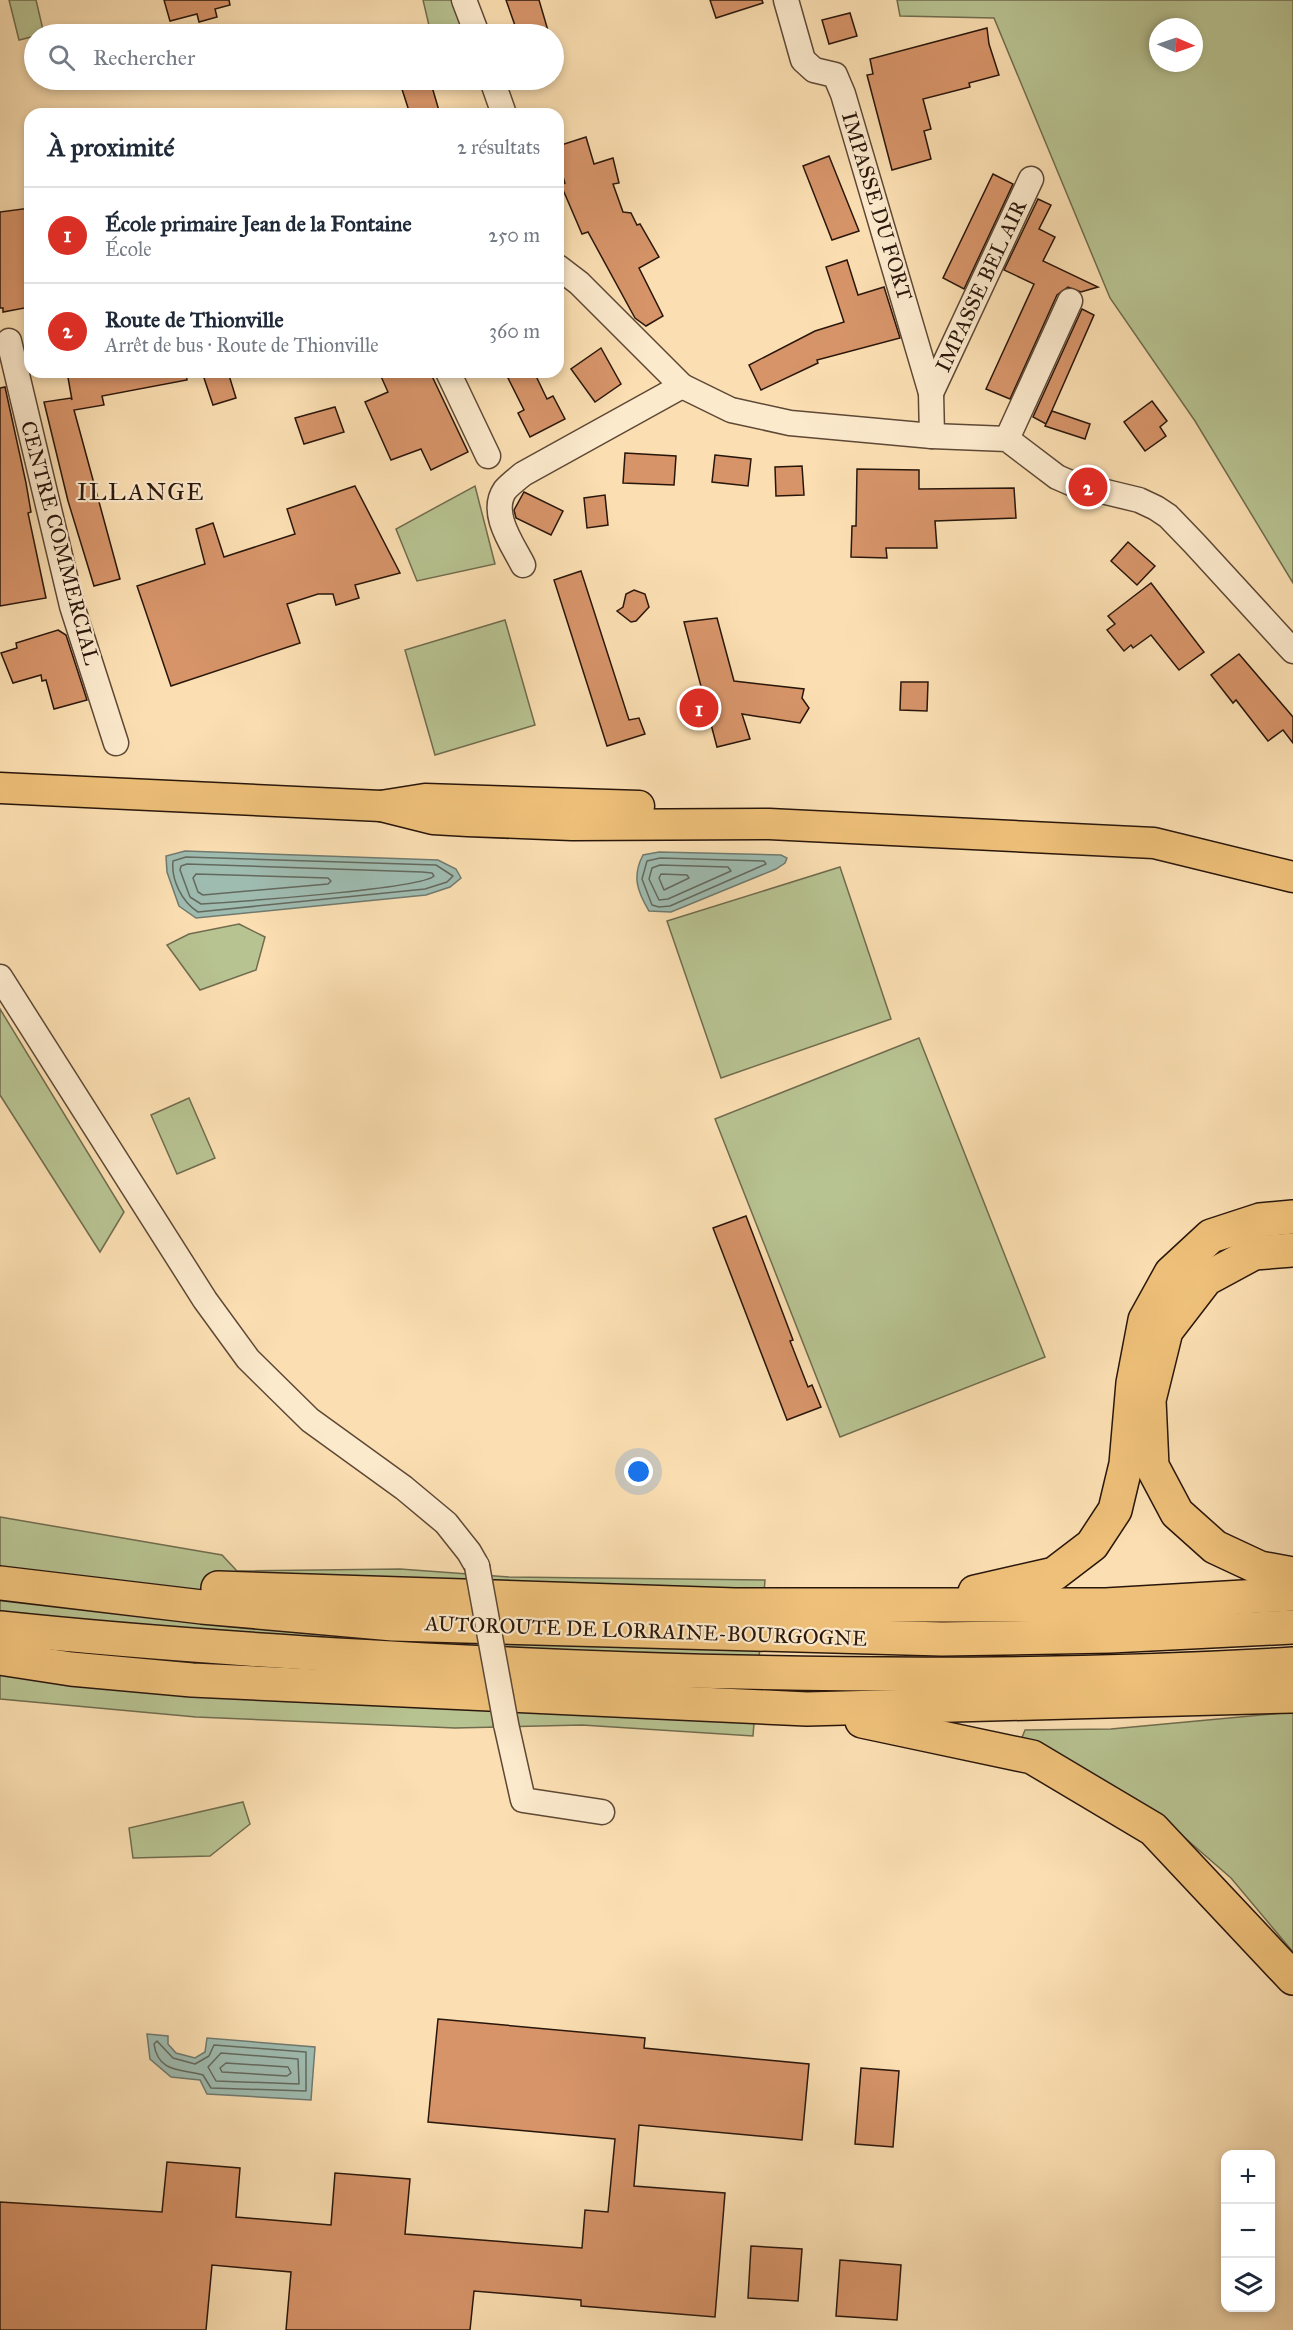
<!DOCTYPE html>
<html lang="fr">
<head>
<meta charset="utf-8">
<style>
	:root { --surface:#fff; --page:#f6f6f7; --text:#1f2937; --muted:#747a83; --line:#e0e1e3; --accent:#d93025 }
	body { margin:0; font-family:"IM FELL Great Primer",serif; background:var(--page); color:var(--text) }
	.controls { position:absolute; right:18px; bottom:18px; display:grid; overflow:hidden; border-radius:12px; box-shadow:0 3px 9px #0003 }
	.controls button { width:54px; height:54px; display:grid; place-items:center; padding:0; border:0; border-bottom:2px solid var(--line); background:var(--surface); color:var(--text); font:30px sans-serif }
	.compass { position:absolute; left:1149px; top:18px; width:54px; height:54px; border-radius:50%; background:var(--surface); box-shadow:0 3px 9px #0003; rotate:92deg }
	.you { position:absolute; left:639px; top:1472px; width:21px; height:21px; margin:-15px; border:4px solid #fff; border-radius:50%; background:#1a73e8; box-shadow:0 0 0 9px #1a73e833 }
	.badge { display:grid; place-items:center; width:39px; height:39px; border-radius:50%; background:var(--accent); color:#fff; font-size:20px; font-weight:700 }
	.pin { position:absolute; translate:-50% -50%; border:3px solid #fff; box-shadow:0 2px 6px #0006 }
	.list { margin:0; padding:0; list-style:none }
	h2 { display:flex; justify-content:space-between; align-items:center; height:78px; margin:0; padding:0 24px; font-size:26px }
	h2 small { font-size:20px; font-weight:400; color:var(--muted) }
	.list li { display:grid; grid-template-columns:39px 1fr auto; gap:18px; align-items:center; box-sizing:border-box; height:96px; padding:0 24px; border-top:2px solid var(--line) }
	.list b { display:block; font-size:22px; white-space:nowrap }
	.list p { margin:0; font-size:20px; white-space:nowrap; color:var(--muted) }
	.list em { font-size:20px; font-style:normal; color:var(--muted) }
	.icon { flex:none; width:33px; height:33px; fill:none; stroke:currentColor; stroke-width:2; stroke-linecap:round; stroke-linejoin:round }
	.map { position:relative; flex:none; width:1293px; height:2330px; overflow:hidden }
	.search { position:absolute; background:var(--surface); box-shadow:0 3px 9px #0003; left:24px; top:24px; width:540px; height:66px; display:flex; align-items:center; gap:15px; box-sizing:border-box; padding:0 21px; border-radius:33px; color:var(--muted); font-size:22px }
	.panel { position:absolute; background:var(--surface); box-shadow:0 3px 9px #0003; left:24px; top:108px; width:540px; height:270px; border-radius:18px }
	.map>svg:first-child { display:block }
</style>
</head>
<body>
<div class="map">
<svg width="1293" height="2330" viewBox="0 0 1293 2330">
	<rect width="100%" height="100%" fill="#fbdfb2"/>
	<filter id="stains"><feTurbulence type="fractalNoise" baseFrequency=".00333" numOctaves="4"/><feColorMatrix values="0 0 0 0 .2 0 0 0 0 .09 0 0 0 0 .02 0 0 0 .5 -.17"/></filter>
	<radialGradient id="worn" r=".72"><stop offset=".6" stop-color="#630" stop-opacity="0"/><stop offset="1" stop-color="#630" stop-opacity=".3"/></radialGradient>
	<g fill="#b8c392" stroke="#706c4e" stroke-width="1.5" fill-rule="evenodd">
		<path d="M9,0H36L44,34L19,40Z"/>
		<path d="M423,0H453L467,34H431Z"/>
		<path d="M897,0H1293V583L1195,421L1110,298L994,18L900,16ZM1158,27H1194V63H1158Z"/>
		<path d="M475,486L495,564L417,581L396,529Z"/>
		<path d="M505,620L535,725L435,755L405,650Z"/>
		<path d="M840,867L891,1019L721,1078L667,921Z"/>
		<path d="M239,924L265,937L256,970L200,990L167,945L189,934Z"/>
		<path d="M0,1009L124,1212L100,1252L0,1095Z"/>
		<path d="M919,1038L1045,1357L840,1437L715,1119Z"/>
		<path d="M189,1098L215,1158L177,1174L151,1115Z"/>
		<path d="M0,1517L222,1555L237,1571L400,1569L509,1577L765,1580L753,1736L582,1725L455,1728L196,1717L0,1699Z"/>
		<path d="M1293,1712V1952L1231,1878L1177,1831L1021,1740L1025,1730L1111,1729Z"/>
		<path d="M243,1802L250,1824L210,1856L133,1858L129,1828Z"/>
	</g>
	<g fill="#9fbcb1" stroke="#707a6f" stroke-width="1.5">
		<path d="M185,851L438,860L456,869L461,878L450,887L426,895L196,918L179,906L167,872L166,856Z"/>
		<path d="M659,852L781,855L787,858L785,863L776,869L671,912L649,911C637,891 632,876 643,855Z"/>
		<path d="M147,2034L168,2036V2044L176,2053L195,2058L205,2052L207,2038L315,2047L311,2100L207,2094L200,2080L171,2077L150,2059Z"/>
	</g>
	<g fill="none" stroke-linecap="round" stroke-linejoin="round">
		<g stroke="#64695e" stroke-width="1.5">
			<path d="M186,857L436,865L453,876L447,882L425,889L198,912C182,902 171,880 173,861Z"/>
			<path d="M660,858L764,861L766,864L670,906L659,907L652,905L642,879L647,861Z"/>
			<path d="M187,864L422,872L432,873L434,876C421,889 233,902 201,904L190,897L180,870L181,866Z"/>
			<path d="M660,865L728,867L731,871L668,899L659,900L649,879L652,868Z"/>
			<path d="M196,874L328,878L331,881L328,884L203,895L198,892L193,878Z"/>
			<path d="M661,874L687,875L689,878L664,890L659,878Z"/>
			<path d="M157,2041L173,2058L195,2064L209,2056L214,2045L306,2052V2091L211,2088L203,2075C181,2069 158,2073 154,2044Z"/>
			<path d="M221,2053L298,2059L299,2084L216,2081L208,2067Z"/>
			<path d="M226,2063L288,2067L291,2073L287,2076L222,2072L220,2068Z"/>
		</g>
	</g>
	<g fill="#d79469" stroke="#29160b" stroke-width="1.5">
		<path d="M164,0H229L230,5L215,9L217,17L199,22L197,14L170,21Z"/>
		<path d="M506,0H539L549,34H518Z"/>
		<path d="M710,0H762L763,3L716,18Z"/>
		<path d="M850,13L857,36L829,44L822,20Z"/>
		<path d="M987,28L989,44L999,75L969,83L970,87L923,99L931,129L924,131L931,159L892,170L867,75L873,74L870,59Z"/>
		<path d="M399,80H430L440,114H410Z"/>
		<path d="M586,137L594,164L613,158L619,183L613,184L623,212L631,213L637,225L640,224L659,257L639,268L663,316L646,326L635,318L588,232L582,234L561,185L565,183L558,161V146Z"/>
		<path d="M829,156L859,231L832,240L803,166Z"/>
		<path d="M993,174L1013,184L964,289L943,278Z"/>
		<path d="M1038,199L1051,205L1039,229L1055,237L1043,261L1098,287L1081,292L1068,287L1057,295L1010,399L986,389L1034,284L1004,270Z"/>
		<path d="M30,208V307L3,312V308H0V212Z"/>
		<path d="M847,260L858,295L884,287L900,338L817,360L818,363L761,390L749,365L815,331L844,322L826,267Z"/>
		<path d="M1082,309L1094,315L1046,424L1033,417Z"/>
		<path d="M601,348L621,384L595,402L571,369Z"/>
		<path d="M67,372H186L187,380L102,396L104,405L74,410L120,579L94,586L68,501L44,402L71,398L72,400Z"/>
		<path d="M202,372H228L236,398L213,405Z"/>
		<path d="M379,372H430L468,452L431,470L421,449L391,460L365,402L388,392Z"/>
		<path d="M520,372H534L547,399L553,396L565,419L530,437L518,413L524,410L508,378Z"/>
		<path d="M5,387L26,483L31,512L28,513L46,598L0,606V388Z"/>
		<path d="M1152,401L1167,421L1160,427L1166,436L1145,451L1124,422Z"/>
		<path d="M335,407L344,432L304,444L295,418Z"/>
		<path d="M1052,411L1090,424L1085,439L1045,426Z"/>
		<path d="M625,453L676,456L674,485L623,483Z"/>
		<path d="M715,455L751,459L748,486L712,482Z"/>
		<path d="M802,466L804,495L776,496L775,467Z"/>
		<path d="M857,469L919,470V489L1014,488L1016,518L935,521L937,548H886L887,558L851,557L852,526H856Z"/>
		<path d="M355,486L400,573L355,585L359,598L336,605L333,594H318L287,604L300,643L171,686L137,586L205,564L196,529L213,523L224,557L295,534L287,509Z"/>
		<path d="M524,492L563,511L551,535L516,518L514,510Z"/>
		<path d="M605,495L608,525L587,528L584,498Z"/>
		<path d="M1128,542L1155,566L1137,585L1111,561Z"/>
		<path d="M581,571L629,720L639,718L645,734L607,746L554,580Z"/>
		<path d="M1151,583L1204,652L1179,670L1151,635L1133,648L1131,645L1124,651L1107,630L1115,624L1108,616Z"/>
		<path d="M634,590L645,594L649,607L636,621L631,622L617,611L623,607L626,594Z"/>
		<path d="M717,618L734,681L804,689L802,698L809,708L800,723L742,714L750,739L717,747L684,622Z"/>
		<path d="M58,630L66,635L87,700L54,709L46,680L42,681L41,675L13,683L1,653L17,648L16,643Z"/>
		<path d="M1239,654L1293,717V743L1283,730L1268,741L1236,700L1233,703L1211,675Z"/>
		<path d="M901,682H928L927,711L900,710Z"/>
		<path d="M746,1216L793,1340L790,1341L808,1387L812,1385L821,1407L787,1420L713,1228Z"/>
		<path d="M438,2019L645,2038L644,2048L809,2064L802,2140L639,2125L634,2186L725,2193L715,2317L581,2306V2300L474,2291L470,2330H286L291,2272L212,2265L206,2330H0V2202L162,2212L167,2162L240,2168L236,2217L331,2225L335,2173L410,2179L405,2234L582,2248L585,2210L608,2212L615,2139L428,2122Z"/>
		<path d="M861,2068L899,2071L893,2147L855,2144Z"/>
		<path d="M751,2246L802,2249L798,2301L748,2298Z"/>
		<path d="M840,2260L901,2265L897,2320L836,2316Z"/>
	</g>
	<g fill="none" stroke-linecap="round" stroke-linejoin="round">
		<g stroke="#5e4835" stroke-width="27">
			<g id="minor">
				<path d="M464,0L477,34"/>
				<path d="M786,0L803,60L814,70L835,75L843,94L931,393L932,436"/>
				<path d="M492,80L504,114"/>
				<path d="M558,267L579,283L682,386L731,410L790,423L932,436L1007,439L1057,477L1073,484L1139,500L1156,508L1168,516L1195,544L1293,651"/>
				<path d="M9,341L72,606L116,743"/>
				<path d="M448,372L488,456"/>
				<path d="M931,393L1031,179"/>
				<path d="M1007,439L1070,301"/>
				<path d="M523,565C513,545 489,513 505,490C509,485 517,479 523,474L682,386"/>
				<path d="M0,977L205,1300L248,1359L310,1420L404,1488L446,1523L469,1552L477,1566"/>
				<path d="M506,1724L523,1800L602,1812"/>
			</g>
		</g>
		<g stroke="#29160b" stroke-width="33">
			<g id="major">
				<path d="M0,788L381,806L425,799L639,806"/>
				<path d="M381,806L433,819L468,821L572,825L769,824L1154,843L1293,877"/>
			</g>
		</g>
		<g stroke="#29160b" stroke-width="36">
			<g id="highway">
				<path d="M1293,1250L1254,1253L1206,1279L1166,1331L1149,1400L1152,1466L1177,1513L1215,1547L1260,1568L1293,1574"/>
				<path d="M0,1583L202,1607L393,1624L942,1639L1110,1636L1293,1627"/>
				<path d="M218,1588L735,1605H1106L1293,1594"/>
				<path d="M975,1592L1054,1574L1092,1545L1115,1510L1126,1464L1133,1383L1145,1320L1171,1273L1211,1236L1260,1220L1293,1217"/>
				<path d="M0,1628C162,1645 324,1655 487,1663C755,1676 1024,1680 1293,1664"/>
				<path d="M0,1658L71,1669L192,1680L807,1709L1293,1696"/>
				<path d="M862,1721L1032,1757L1153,1829L1293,1978"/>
			</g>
		</g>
		<use href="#minor" stroke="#fceacd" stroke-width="24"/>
		<use href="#major" stroke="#eec079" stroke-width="30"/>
		<use href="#highway" stroke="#eec079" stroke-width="33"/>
		<g stroke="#5e4835" stroke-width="27" stroke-linecap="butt">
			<path id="minor-bridge" d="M477,1566L506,1724"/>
		</g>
		<use href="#minor-bridge" stroke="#fceacd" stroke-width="24"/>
	</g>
	<g text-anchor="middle" stroke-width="4.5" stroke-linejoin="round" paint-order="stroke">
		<g font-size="21" fill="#29160b" stroke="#fceacd">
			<text transform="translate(877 206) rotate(73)" y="7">IMPASSE DU FORT</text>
			<text transform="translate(981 286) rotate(-65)" y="7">IMPASSE BEL AIR</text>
			<text transform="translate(60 543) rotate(75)" y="7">CENTRE COMMERCIAL</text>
			<text transform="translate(646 1631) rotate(2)" y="7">AUTOROUTE DE LORRAINE-BOURGOGNE</text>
		</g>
		<g font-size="24" letter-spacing="1.5" fill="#29160b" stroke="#fceacd">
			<text x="141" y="500">ILLANGE</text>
		</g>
	</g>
	<rect width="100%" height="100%" filter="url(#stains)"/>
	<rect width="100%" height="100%" fill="url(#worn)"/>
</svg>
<div class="controls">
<button>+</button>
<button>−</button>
<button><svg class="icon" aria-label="layers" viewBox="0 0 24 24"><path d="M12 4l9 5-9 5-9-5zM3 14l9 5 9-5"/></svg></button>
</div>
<svg class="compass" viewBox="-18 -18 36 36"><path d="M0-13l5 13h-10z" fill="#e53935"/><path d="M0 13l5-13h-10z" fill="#747a83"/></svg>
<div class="you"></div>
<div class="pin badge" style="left:699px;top:708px">1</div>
<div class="pin badge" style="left:1088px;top:487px">2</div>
<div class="search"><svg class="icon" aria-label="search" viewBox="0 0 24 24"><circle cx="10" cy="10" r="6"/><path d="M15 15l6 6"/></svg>Rechercher</div>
<section class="panel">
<h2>À proximité<small>2 résultats</small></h2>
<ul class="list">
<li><span class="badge">1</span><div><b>École primaire Jean de la Fontaine</b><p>École</p></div><em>250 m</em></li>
<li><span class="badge">2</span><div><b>Route de Thionville</b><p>Arrêt de bus · Route de Thionville</p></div><em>360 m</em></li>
</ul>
</section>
</div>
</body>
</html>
